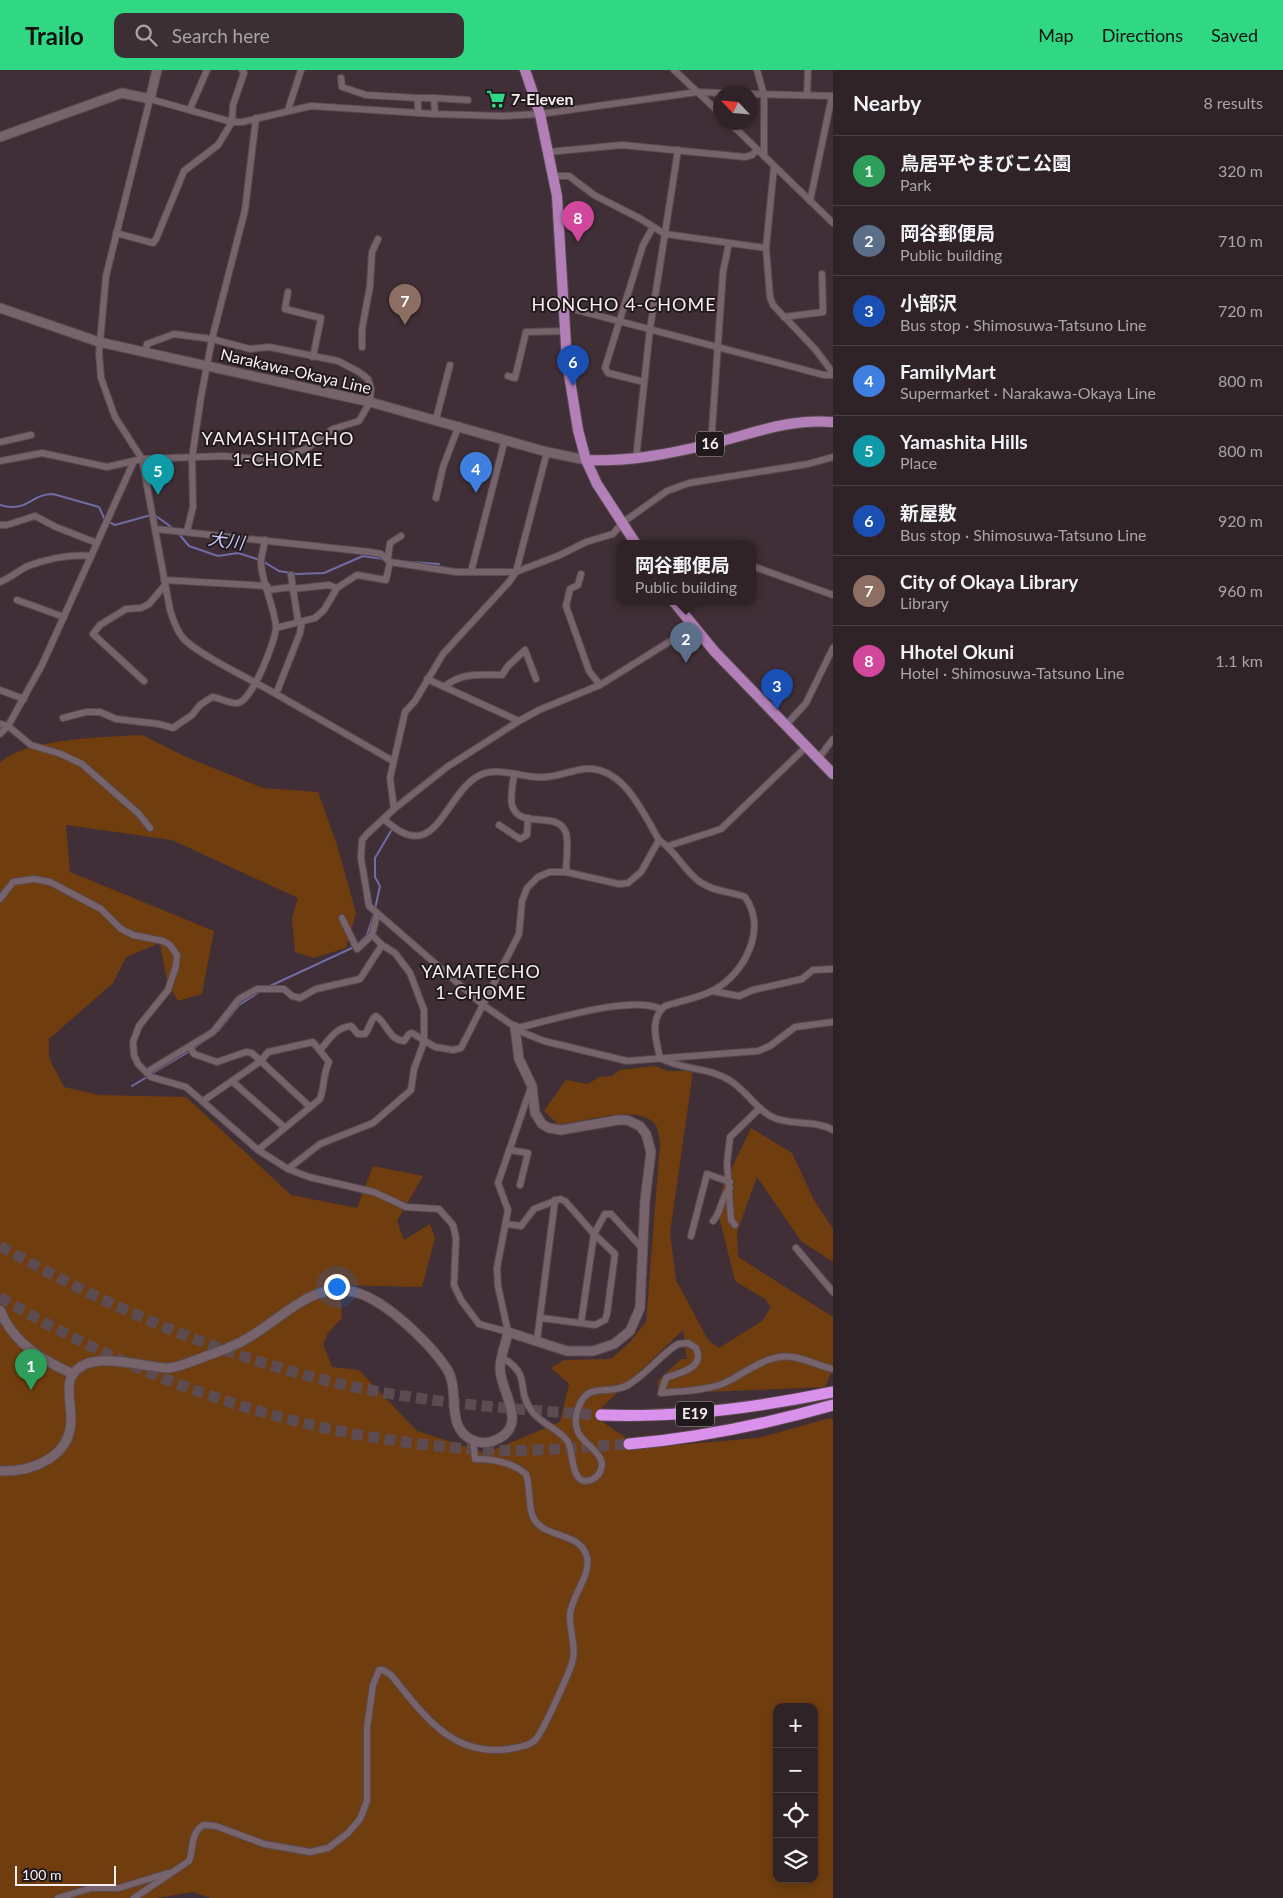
<!DOCTYPE html>
<html lang="en">
<head>
<meta charset="utf-8">
<style>
	:root { --surface:#302328; --page:#3c2f34; --text:#f1f3f6; --muted:#a8a4a8; --line:#4b4045; --accent:#30d883 }
	body { margin:0; font-family:Lato,"Noto Sans JP",sans-serif; background:var(--page); color:var(--text) }
	.controls { position:absolute; right:15px; bottom:15px; display:grid; overflow:hidden; border-radius:10px; box-shadow:0 2px 8px #0003 }
	.controls button { width:45px; height:45px; display:grid; place-items:center; padding:0; border:0; border-bottom:1px solid var(--line); background:var(--surface); color:var(--text); font:25px sans-serif }
	.compass { position:absolute; left:713px; top:15px; width:45px; height:45px; border-radius:50%; background:var(--surface); box-shadow:0 2px 8px #0003; rotate:296deg }
	.scale { position:absolute; left:15px; bottom:12px; width:101px; box-sizing:border-box; padding-left:5px; border:2px solid #faeef3; border-top:0; font-size:14px; line-height:18px; white-space:nowrap; color:#faeef3; -webkit-text-stroke:4px #211a1d; paint-order:stroke }
	.you { position:absolute; left:336px; top:1216px; width:18px; height:18px; margin:-12px; border:4px solid #fff; border-radius:50%; background:#1a73e8; box-shadow:0 0 0 8px #1a73e833 }
	.badge { display:grid; place-items:center; width:32px; height:32px; border-radius:50%; background:var(--accent); color:#fff; font-size:16px; font-weight:700 }
	.pin { position:absolute; translate:-50% -41px; filter:drop-shadow(0 1px 2px #0008) }
	.pin::after { content:''; position:absolute; top:26px; width:18px; height:15px; background:inherit; clip-path:polygon(0 0,100% 0,50% 100%) }
	.popup { position:absolute; left:616px; top:470px; width:140px; height:65px; box-sizing:border-box; display:grid; place-content:center; border-radius:10px; background:var(--surface); filter:drop-shadow(0 1px 4px #0005); font-size:16px; white-space:nowrap; color:var(--muted) }
	.popup b { font-size:19px; color:var(--text) }
	.popup::after { content:''; position:absolute; left:50%; top:100%; margin-left:-10px; border:10px solid transparent; border-top-color:var(--surface) }
	.list { margin:0; padding:0; list-style:none }
	h2 { display:flex; justify-content:space-between; align-items:center; height:65px; margin:0; padding:0 20px; font-size:21px }
	h2 small { font-size:16px; font-weight:400; color:var(--muted) }
	.list li { display:grid; grid-template-columns:32px 1fr auto; gap:15px; align-items:center; box-sizing:border-box; height:70px; padding:0 20px; border-top:1px solid var(--line) }
	.list b { display:block; font-size:19px; white-space:nowrap }
	.list p { margin:0; font-size:16px; white-space:nowrap; color:var(--muted) }
	.list em { font-size:16px; font-style:normal; color:var(--muted) }
	.icon { flex:none; width:28px; height:28px; fill:none; stroke:currentColor; stroke-width:2; stroke-linecap:round; stroke-linejoin:round }
	.map { position:relative; flex:none; width:833px; height:1828px; overflow:hidden }
	header { display:flex; align-items:center; gap:30px; box-sizing:border-box; height:70px; padding:0 25px; background:var(--accent); color:#111 }
	header strong { font-size:24px }
	nav { display:flex; gap:28px; margin-inline-start:auto; font-size:18px }
	.search { width:350px; height:45px; background:var(--page); display:flex; align-items:center; gap:12px; box-sizing:border-box; padding:0 18px; border-radius:10px; color:var(--muted); font-size:19px }
	main { display:flex }
	aside { flex:1; background:var(--surface) }
	.map>svg:first-child { display:block }
</style>
</head>
<body>
<header>
<strong>Trailo</strong>
<div class="search"><svg class="icon" aria-label="search" viewBox="0 0 24 24"><circle cx="10" cy="10" r="6"/><path d="M15 15l6 6"/></svg>Search here</div>
<nav><a>Map</a><a>Directions</a><a>Saved</a></nav>
</header>
<main>
<div class="map">
<svg width="833" height="1828" viewBox="0 0 833 1828">
	<rect width="100%" height="100%" fill="#402f36"/>
	<path fill="#703d0f" fill-rule="evenodd" d="M142,665L186,687L263,718L318,722L337,775L356,843L346,878L313,888L295,882L292,848L298,828L172,770L66,755L70,802L214,861L202,924L178,931L167,912L160,873L126,887L113,913L49,969V988L64,1017L99,1025L186,1027L291,1125L357,1138L373,1096L423,1106L397,1151L404,1170L430,1154L435,1168L422,1217L340,1215L342,1248L328,1263L323,1274L332,1297L359,1300L417,1361L486,1383L560,1352L569,1314L551,1298L564,1290L611,1289L630,1272L646,1252L660,1074C659,1067 659,1057 653,1052C631,1034 584,1053 558,1054L544,1041L566,1010L588,1014L599,1007L612,1006L620,1000L655,996L667,1001H693L670,1163L676,1210L708,1270L719,1278L762,1251L771,1237L765,1229L735,1211L718,1142L722,1119L751,1058L792,1083L814,1130L833,1159V1192L801,1171L757,1107L737,1162L738,1187L833,1247V1298L825,1317L658,1324V1311L681,1289H687L683,1260L601,1338V1351L629,1370L630,1379L758,1368L830,1348L833,1350V1828H210L193,1822L157,1828H0V693C25,668 107,667 142,665ZM777,1637H814V1809H777Z"/>
	<g fill="none" stroke-linecap="round" stroke-linejoin="round">
		<g stroke="#716ba6" stroke-width="2">
			<path d="M0,435C28,443 30,424 53,424L99,437L105,450L115,455L151,445"/>
			<path d="M156,446L174,459"/>
			<path d="M179,464L189,476L218,486L238,483L260,490"/>
			<path d="M264,492L279,501L296,504L324,503L363,486L383,489"/>
			<path d="M410,492L439,494"/>
			<path d="M375,839L380,816L375,807V788L391,761"/>
			<path d="M358,874L367,865L374,844"/>
			<path d="M270,916L354,877"/>
			<path d="M218,961L239,935L259,922"/>
			<path d="M194,978L208,968"/>
			<path d="M151,1004L190,981"/>
			<path d="M132,1016L147,1007"/>
		</g>
		<g stroke="#5c4c52" stroke-width="11" stroke-dasharray="11 5.5" stroke-linecap="butt">
			<path d="M0,1176C113,1240 236,1293 364,1319C442,1334 522,1340 601,1345"/>
			<path d="M0,1227C150,1317 314,1371 489,1380C536,1382 583,1377 629,1374"/>
		</g>
		<g stroke="#594b50" stroke-width="8">
			<g id="street">
				<path d="M674,0L721,44"/>
				<path d="M757,0L764,25V86"/>
				<path d="M341,8L342,17L366,25L418,28"/>
				<path d="M751,24L833,26"/>
				<path d="M807,25L808,0"/>
				<path d="M434,28L468,30"/>
				<path d="M190,39L207,0"/>
				<path d="M288,40L301,0"/>
				<path d="M418,43V28H434L435,44"/>
				<path d="M729,52L833,153"/>
				<path d="M548,82L622,75L745,87L752,85L757,80"/>
				<path d="M774,97L766,178L770,227L773,235L815,279L833,303"/>
				<path d="M554,106H569L594,125L639,148L665,164L766,178"/>
				<path d="M810,131L832,26"/>
				<path d="M116,163L153,173L156,169L184,101L218,75L232,52L233,35L244,3L242,0"/>
				<path d="M288,222L285,239L321,248L313,287"/>
				<path d="M565,237L824,305H833"/>
				<path d="M784,247L823,242L822,204"/>
				<path d="M362,277V259L370,216L372,182L378,169"/>
				<path d="M508,306L515,308L526,262L566,261"/>
				<path d="M644,312L608,303L605,298L643,175L653,157"/>
				<path d="M436,349L450,295"/>
				<path d="M0,372L31,365"/>
				<path d="M711,374L723,202L729,173"/>
				<path d="M636,389L650,259L678,80"/>
				<path d="M0,391L42,383L107,397L142,389L224,386L270,390L306,379L333,359L359,351L370,332L371,318L368,309L359,302L338,291L269,277L250,279L212,269L174,264L147,274L145,283"/>
				<path d="M134,391L42,595L8,656L31,675L61,684L82,694L139,744L150,758"/>
				<path d="M436,428L443,397L459,355"/>
				<path d="M0,455H7L35,446L56,457L97,473"/>
				<path d="M156,459L370,482L381,484L390,492L456,502H516L560,485L586,472L613,464L622,453L667,421L689,413L808,394L833,387"/>
				<path d="M187,461L193,437L192,388L201,327L212,269L245,140L256,48"/>
				<path d="M388,488L390,473L401,466"/>
				<path d="M752,496L833,525"/>
				<path d="M471,502L505,369"/>
				<path d="M581,504L578,515L570,519L566,536L589,601L600,615"/>
				<path d="M291,505L298,551"/>
				<path d="M164,510L267,516"/>
				<path d="M0,512C10,508 18,501 28,496C47,489 71,484 91,486"/>
				<path d="M292,519L329,515L337,518"/>
				<path d="M268,520L292,517"/>
				<path d="M17,530L64,547"/>
				<path d="M302,551L300,563L276,624L393,691"/>
				<path d="M693,557L600,615L539,640L519,651L447,697L394,739L367,764L362,770L361,788L369,836L483,935L524,963L544,971L627,991L758,981L770,976L795,957L833,952"/>
				<path d="M276,558L315,548L324,540L337,518L357,505L386,510L390,492"/>
				<path d="M427,609L519,651"/>
				<path d="M144,611L93,564L100,555L126,539L141,538L149,534L165,515"/>
				<path d="M444,617C461,602 480,605 502,605L508,596L525,580L536,609"/>
				<path d="M0,620L24,629"/>
				<path d="M276,624C254,611 197,584 183,568C176,560 173,549 170,540L142,389L115,347L101,308L99,283L106,206L150,29L232,52H242L311,36L435,44L503,46L540,44L698,22L721,23"/>
				<path d="M63,648L86,642H100L116,649L159,654L173,658L192,645L200,635L212,627C221,628 229,634 238,633C252,631 276,570 276,557C274,535 262,514 261,493C261,486 264,477 265,470"/>
				<path d="M0,654L8,656L0,664"/>
				<path d="M786,655L806,633L833,578"/>
				<path d="M818,689L833,669"/>
				<path d="M514,705C513,713 510,727 512,735C519,761 558,739 566,763C569,774 566,790 566,802"/>
				<path d="M394,739L390,708L405,642L415,631L443,584L509,512L516,502L547,382"/>
				<path d="M384,749C437,799 443,724 480,705C496,697 519,706 536,707C553,709 568,701 584,699C623,695 643,743 659,770C676,781 684,801 700,812C714,822 730,821 745,827C768,859 744,904 714,920C699,928 680,931 665,936C649,949 656,970 660,988C681,1000 709,997 729,1010C747,1020 757,1042 777,1049C795,1055 815,1050 833,1060"/>
				<path d="M499,755L520,769L527,765L528,748"/>
				<path d="M668,776L721,759L807,676"/>
				<path d="M0,829L13,812L34,809L50,812L101,839L121,859L133,865L163,871L170,875L177,885L176,896L168,920L139,956L133,972L134,985L138,994L151,1007L186,1017L258,1080L288,1099L309,1107L374,1122L406,1137L439,1139L453,1155L456,1168L454,1215L461,1230L479,1254L508,1262L498,1216L497,1198L508,1140L498,1113L531,1017"/>
				<path d="M342,848L357,879L372,865"/>
				<path d="M712,921L739,926L753,920L802,909L813,900L833,899"/>
				<path d="M517,958C553,950 628,925 661,939"/>
				<path d="M190,977L194,984L217,992L246,982L252,983L310,1037"/>
				<path d="M320,980C329,970 336,957 351,956L358,964H365C370,959 370,949 376,946C387,953 389,970 404,971L409,964L412,963L435,977L453,980L461,978L519,864L522,831L527,818L538,807L550,802H566L619,814L628,813L641,802L659,770"/>
				<path d="M147,1002L213,962L239,929L257,919H284L292,926L300,928L316,919L360,909L382,875"/>
				<path d="M232,1011L284,1057"/>
				<path d="M203,1031L261,991L268,982L313,972L329,992C322,1007 325,1016 320,1029L258,1080"/>
				<path d="M509,1080L528,1083L520,1115"/>
				<path d="M288,1099L320,1074L373,1053L411,1020L414,999L424,972V940L410,903L395,883L382,875L372,865L377,845"/>
				<path d="M713,1151C722,1142 720,1128 730,1118"/>
				<path d="M506,1154L521,1156L534,1139L560,1129L565,1131L594,1164L605,1144H611L642,1178"/>
				<path d="M735,1155L731,1150L727,1093L730,1067L760,1038"/>
				<path d="M691,1166L707,1104L730,1112"/>
				<path d="M796,1178L833,1222"/>
				<path d="M541,1248L595,1255L605,1250L607,1244L615,1184L594,1164"/>
				<path d="M581,1253L594,1164"/>
				<path d="M537,1270L555,1130"/>
				<path d="M501,1287C533,1305 515,1317 531,1340C540,1354 559,1358 568,1372C574,1382 570,1420 593,1409C599,1406 604,1397 601,1390C594,1373 570,1370 577,1342C586,1309 606,1327 628,1315C647,1304 660,1285 678,1274L688,1273L696,1278C705,1299 680,1302 666,1308L661,1323C681,1321 703,1321 722,1314C744,1305 766,1283 793,1287C806,1289 819,1296 833,1299"/>
				<path d="M58,1828L91,1818H119L168,1803"/>
				<path d="M134,1828L189,1791C194,1778 190,1764 203,1755L216,1756L264,1774L310,1782L328,1778L348,1763L360,1749L367,1731V1658L373,1615L379,1600H383L391,1605C424,1645 451,1687 509,1679C518,1677 527,1677 534,1671C542,1665 568,1605 572,1593C577,1577 569,1561 570,1544C572,1525 591,1506 587,1487C581,1463 549,1468 536,1452C527,1441 531,1417 526,1404C512,1392 493,1389 475,1389L473,1370"/>
			</g>
		</g>
		<g stroke="#594b50" stroke-width="11">
			<g id="secondary">
				<path d="M0,67L122,23L150,29L157,0"/>
				<path d="M0,238L99,272L370,332L547,382L586,390"/>
				<path d="M0,1240C13,1273 42,1290 73,1304"/>
				<path d="M0,1401C33,1402 71,1387 71,1349C71,1336 67,1323 70,1310C83,1276 139,1297 167,1298C177,1298 187,1293 196,1290C214,1283 232,1278 248,1268C293,1241 324,1198 379,1233C402,1248 432,1276 447,1299C461,1321 444,1356 472,1370C479,1373 486,1374 493,1371C531,1357 501,1324 500,1299C500,1286 506,1274 508,1262L567,1281H593L614,1274L630,1261L640,1238L645,1130L651,1082L646,1064L640,1056L627,1050H618L561,1060L549,1058L542,1054L535,1043L532,1016L519,989L515,957"/>
			</g>
		</g>
		<g stroke="#594b50" stroke-width="12">
			<g id="primary">
				<path d="M525,0L540,44L557,126L567,292L578,360L586,390L597,414L636,474"/>
				<path d="M586,390C628,392 669,384 710,374C752,364 789,348 833,352"/>
				<path d="M674,532L715,582L833,704"/>
			</g>
		</g>
		<g stroke="#594b50" stroke-width="13">
			<g id="highway">
				<path d="M601,1345C680,1348 756,1338 833,1322"/>
				<path d="M629,1374C699,1368 766,1354 833,1335"/>
			</g>
		</g>
		<use href="#street" stroke="#76636b" stroke-width="6"/>
		<use href="#secondary" stroke="#76636b" stroke-width="9"/>
		<use href="#primary" stroke="#b27fb8" stroke-width="10"/>
		<use href="#highway" stroke="#da91eb" stroke-width="11"/>
	</g>
	<defs>
		<g id="supermarket-bare" transform="scale(1.5)"><path d="M-6-5.5h2.5l.6 2H6L4.5 2H-2.5L-4.4-4H-6ZM-1.5 3.2a1.3 1.3 0 1 0 .1 0ZM3 3.2a1.3 1.3 0 1 0 .1 0Z" fill="#30d883" stroke="#211a1d" stroke-width="2.5" paint-order="stroke"/></g>
	</defs>
	<g fill-rule="evenodd">
		<use href="#supermarket-bare" x="496" y="29"/>
	</g>
	<g text-anchor="middle" stroke-width="4" stroke-linejoin="round" paint-order="stroke">
		<g fill="#211a1d" stroke="#b9aeb3" stroke-width="1">
			<rect x="696" y="361.5" width="28" height="25" rx="4"/>
			<rect x="676" y="1331.5" width="38" height="25" rx="4"/>
		</g>
		<g font-size="15" font-weight="bold" fill="#faeef3">
			<text x="710" y="379">16</text>
			<text x="695" y="1349">E19</text>
		</g>
		<g font-size="16" font-weight="bold" fill="#faeef3" stroke="#211a1d" text-anchor="start">
			<text x="511" y="35">7-Eleven</text>
		</g>
		<g font-size="16" fill="#faeef3" stroke="#211a1d">
			<text transform="translate(296 301) rotate(13)" y="6">Narakawa-Okaya Line</text>
		</g>
		<g font-size="18" letter-spacing="1" fill="#faeef3" stroke="#211a1d">
			<text x="624" y="241">HONCHO 4-CHOME</text>
			<text x="278" y="375">YAMASHITACHO<tspan x="278" dy="21">1-CHOME</tspan></text>
			<text x="481" y="908">YAMATECHO<tspan x="481" dy="21">1-CHOME</tspan></text>
		</g>
		<g font-size="18" font-style="italic" fill="#c8c5f9" stroke="#211a1d">
			<text transform="translate(226 471) rotate(8)" y="6">大川</text>
		</g>
	</g>
</svg>
<div class="controls">
<button>+</button>
<button>−</button>
<button><svg class="icon" aria-label="locate" viewBox="0 0 24 24"><circle cx="12" cy="12" r="6"/><path d="M12 2v4M12 18v4M2 12h4M18 12h4"/></svg></button>
<button><svg class="icon" aria-label="layers" viewBox="0 0 24 24"><path d="M12 4l9 5-9 5-9-5zM3 14l9 5 9-5"/></svg></button>
</div>
<svg class="compass" viewBox="-18 -18 36 36"><path d="M0-13l5 13h-10z" fill="#e53935"/><path d="M0 13l5-13h-10z" fill="#a8a4a8"/></svg>
<div class="scale">100 m</div>
<div class="you"></div>
<div class="pin badge" style="left:31px;top:1320px;background:#2e9e5b">1</div>
<div class="pin badge" style="left:686px;top:593px;background:#5c6f8a">2</div>
<div class="popup"><b>岡谷郵便局</b>Public building</div>
<div class="pin badge" style="left:777px;top:640px;background:#1a4fb4">3</div>
<div class="pin badge" style="left:476px;top:423px;background:#3f7fe0">4</div>
<div class="pin badge" style="left:158px;top:425px;background:#0f9aa8">5</div>
<div class="pin badge" style="left:573px;top:316px;background:#1a4fb4">6</div>
<div class="pin badge" style="left:405px;top:255px;background:#8d6e63">7</div>
<div class="pin badge" style="left:578px;top:172px;background:#d1479c">8</div>
</div>
<aside>
<h2>Nearby<small>8 results</small></h2>
<ul class="list">
<li><span class="badge" style="background:#2e9e5b">1</span><div><b>鳥居平やまびこ公園</b><p>Park</p></div><em>320 m</em></li>
<li><span class="badge" style="background:#5c6f8a">2</span><div><b>岡谷郵便局</b><p>Public building</p></div><em>710 m</em></li>
<li><span class="badge" style="background:#1a4fb4">3</span><div><b>小部沢</b><p>Bus stop · Shimosuwa-Tatsuno Line</p></div><em>720 m</em></li>
<li><span class="badge" style="background:#3f7fe0">4</span><div><b>FamilyMart</b><p>Supermarket · Narakawa-Okaya Line</p></div><em>800 m</em></li>
<li><span class="badge" style="background:#0f9aa8">5</span><div><b>Yamashita Hills</b><p>Place</p></div><em>800 m</em></li>
<li><span class="badge" style="background:#1a4fb4">6</span><div><b>新屋敷</b><p>Bus stop · Shimosuwa-Tatsuno Line</p></div><em>920 m</em></li>
<li><span class="badge" style="background:#8d6e63">7</span><div><b>City of Okaya Library</b><p>Library</p></div><em>960 m</em></li>
<li><span class="badge" style="background:#d1479c">8</span><div><b>Hhotel Okuni</b><p>Hotel · Shimosuwa-Tatsuno Line</p></div><em>1.1 km</em></li>
</ul>
</aside>
</main>
</body>
</html>
